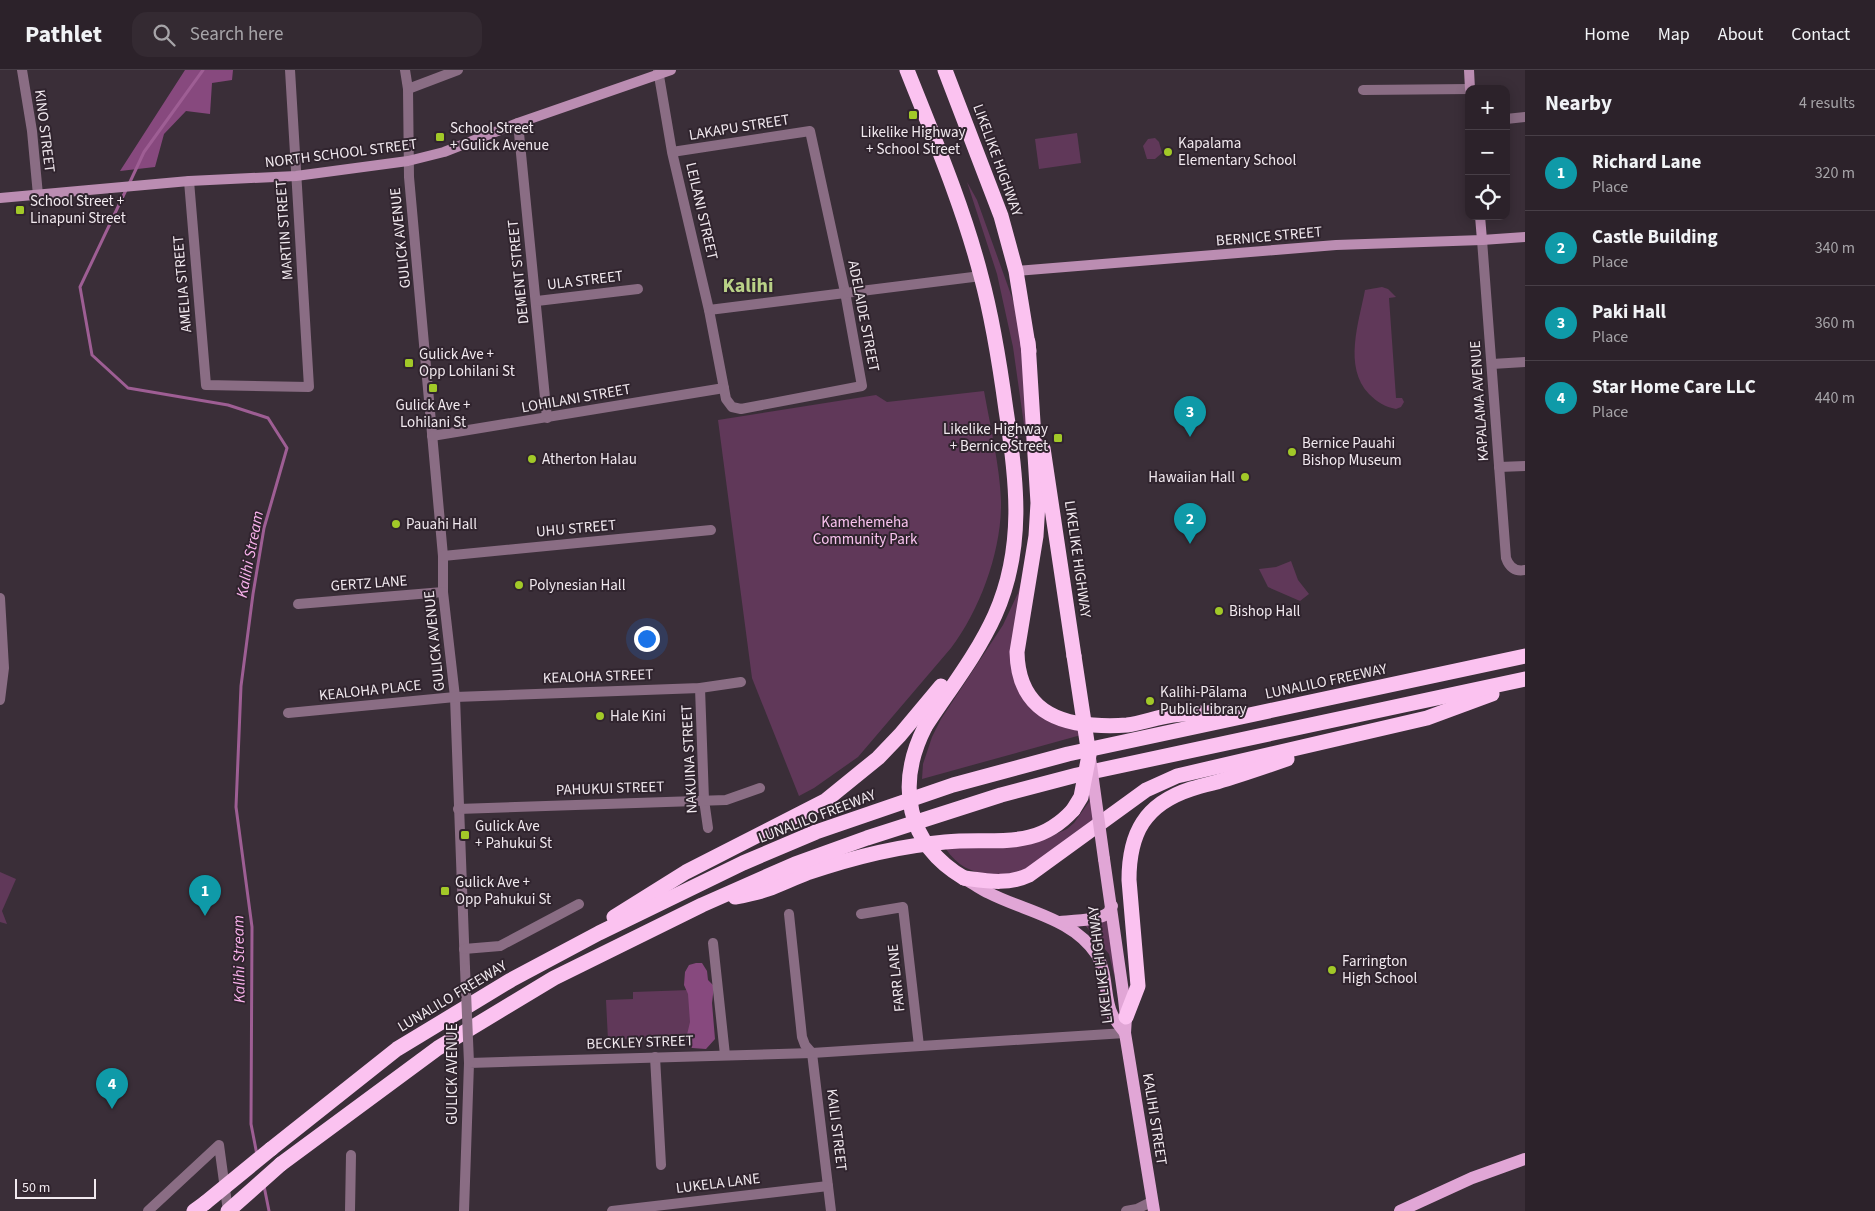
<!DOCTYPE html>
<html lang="en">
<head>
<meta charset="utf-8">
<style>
	:root { --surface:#2c222a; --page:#342a32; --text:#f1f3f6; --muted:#a6a4a8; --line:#483f47; --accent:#b45309 }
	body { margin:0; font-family:"Source Sans 3",sans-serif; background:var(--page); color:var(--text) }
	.controls { position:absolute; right:15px; top:15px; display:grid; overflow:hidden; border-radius:10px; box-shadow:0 2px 12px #0003 }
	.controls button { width:45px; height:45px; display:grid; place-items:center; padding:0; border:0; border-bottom:1px solid var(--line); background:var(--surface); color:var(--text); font:25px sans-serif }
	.scale { position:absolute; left:15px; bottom:12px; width:81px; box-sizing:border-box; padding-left:5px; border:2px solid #f1e9ef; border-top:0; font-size:14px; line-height:18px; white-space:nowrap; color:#f1e9ef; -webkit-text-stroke:4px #30242e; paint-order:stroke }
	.you { position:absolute; left:646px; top:568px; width:18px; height:18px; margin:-12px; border:4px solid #fff; border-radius:50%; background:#1a73e8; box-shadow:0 0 0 8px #1a73e833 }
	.badge { display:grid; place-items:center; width:32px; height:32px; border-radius:50%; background:var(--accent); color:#fff; font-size:16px; font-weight:700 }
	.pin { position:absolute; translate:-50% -41px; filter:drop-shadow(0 1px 2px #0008) }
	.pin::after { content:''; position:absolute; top:26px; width:18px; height:15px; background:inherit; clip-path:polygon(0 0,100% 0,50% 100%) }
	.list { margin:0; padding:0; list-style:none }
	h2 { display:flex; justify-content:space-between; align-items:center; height:65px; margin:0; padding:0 20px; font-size:21px }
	h2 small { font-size:16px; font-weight:400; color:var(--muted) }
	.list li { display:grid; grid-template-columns:32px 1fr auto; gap:15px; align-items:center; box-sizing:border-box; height:75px; padding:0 20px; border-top:1px solid var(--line) }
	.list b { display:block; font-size:19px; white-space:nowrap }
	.list p { margin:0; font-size:16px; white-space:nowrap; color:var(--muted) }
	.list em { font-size:16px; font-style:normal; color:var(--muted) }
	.icon { flex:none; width:28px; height:28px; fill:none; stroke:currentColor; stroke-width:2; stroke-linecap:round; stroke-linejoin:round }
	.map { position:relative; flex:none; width:1525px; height:1141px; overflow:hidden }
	header { display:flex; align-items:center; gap:30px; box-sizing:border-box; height:70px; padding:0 25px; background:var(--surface); border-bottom:1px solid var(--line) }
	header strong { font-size:24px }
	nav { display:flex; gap:28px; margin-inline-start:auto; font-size:18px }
	.search { width:350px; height:45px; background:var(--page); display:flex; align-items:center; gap:12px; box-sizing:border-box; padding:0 18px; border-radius:15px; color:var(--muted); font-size:19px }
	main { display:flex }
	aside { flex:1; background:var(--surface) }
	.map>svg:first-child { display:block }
</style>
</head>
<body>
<header>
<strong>Pathlet</strong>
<div class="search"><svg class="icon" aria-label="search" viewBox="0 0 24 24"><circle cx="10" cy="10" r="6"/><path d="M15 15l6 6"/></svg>Search here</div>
<nav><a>Home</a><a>Map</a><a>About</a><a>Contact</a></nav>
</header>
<main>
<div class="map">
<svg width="1525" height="1141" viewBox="0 0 1525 1141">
	<rect width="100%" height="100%" fill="#3a2e38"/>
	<g fill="#603859">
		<path d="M1077,63L1081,93L1039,99L1035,69Z"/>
		<path d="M1155,68L1159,72L1162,83L1155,89H1147L1143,76L1148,69Z"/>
		<path d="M967,112L977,130L1019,247L1041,430L1019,573L1029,623L1074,655L1081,665L922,709L923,694L932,667L941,649L1003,555L1018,523L1028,487L1033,418L1013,277L997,204Z"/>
		<path d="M1382,217L1388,219L1396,227L1389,228L1396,328H1402L1404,332L1401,337L1396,339C1385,337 1377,332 1369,324C1343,297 1359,252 1365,220Z"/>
		<path d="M984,321C990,355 1000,397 1001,431C1002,480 980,540 951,578L858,687L814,718L799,726L752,608L718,350L876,325L887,332Z"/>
		<path d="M1291,491L1298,510L1309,524L1300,531L1268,517L1259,499L1276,497Z"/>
		<path d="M1091,729L1094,751C1073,766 1039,799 1014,804C1007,806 998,804 991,804C970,803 957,795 946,779L1045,769L1067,759L1074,753Z"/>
		<path d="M0,802L16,809L2,841L7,854L0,852Z"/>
		<path d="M1115,846L1114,905L1109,884L1085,855Z"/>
		<path d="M690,920L692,966L608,970L606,930L633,929V922Z"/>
	</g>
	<g fill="#87497e">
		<path d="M185,0H233L232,10L212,13L210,44L186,41L164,64L155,97L120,101Z"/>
		<path d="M696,893H702L707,901L708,910L714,916L712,933L715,969L706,979L692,978L686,969L690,952L688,924L684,915L685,902L689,895Z"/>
	</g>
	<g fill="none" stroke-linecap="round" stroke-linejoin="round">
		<g stroke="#9e5e94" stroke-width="3">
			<path d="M129,114L144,82L203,0"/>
			<path d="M126,120L80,217L92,285L128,318L228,335L268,348L287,378L264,458L253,524L241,616L236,737L252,857L251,1054L257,1085"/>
			<path d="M264,1116L269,1141"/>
		</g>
		<g stroke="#8a6d84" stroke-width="10">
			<path d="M22,0L32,61L38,125"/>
			<path d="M405,0L408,19L409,107L443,486V522L455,627L465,898"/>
			<path d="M658,0L672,82L709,240L726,329L732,337L741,339L862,316L845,222L810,61L672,82"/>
			<path d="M408,19L458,0"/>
			<path d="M1363,20L1470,19"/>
			<path d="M1506,49L1525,47"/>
			<path d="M518,53L547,348"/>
			<path d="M189,111L206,315L309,317L290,0"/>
			<path d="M1482,170L1506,488C1509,497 1515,502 1525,500"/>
			<path d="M537,231L638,219"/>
			<path d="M709,240L981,206"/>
			<path d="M1492,294L1525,292"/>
			<path d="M432,366L724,318"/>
			<path d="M1499,397L1525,396"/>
			<path d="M443,486L711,460"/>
			<path d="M0,528L4,598L0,630"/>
			<path d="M298,534L443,522"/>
			<path d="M700,618L704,730L708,758"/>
			<path d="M288,643L455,627L700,618L741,612"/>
			<path d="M458,739L726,730L760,718"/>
			<path d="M789,844L802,967L805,975L812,983L831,1141"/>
			<path d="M861,844L903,837L919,976"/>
			<path d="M713,873L725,985"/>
			<path d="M464,879L500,876L579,834"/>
			<path d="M655,987L661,1095"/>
			<path d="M148,1141L219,1075L228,1141"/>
			<path d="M350,1141L351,1085"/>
			<path d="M464,1141L469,993L812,983L1125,963"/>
			<path d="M612,1141L828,1116"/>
			<path d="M1126,1141L1137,1139L1153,1131"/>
		</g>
		<g stroke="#bb8db2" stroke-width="10">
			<path d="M1469,0L1470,19"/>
			<path d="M0,128L189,111L296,106L408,91L444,82L518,53L671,0"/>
			<path d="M1480,146L1482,170"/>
			<path d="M1016,201L1336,175L1482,170L1525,167"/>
		</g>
		<g stroke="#e1a6d6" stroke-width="12">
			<path d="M1104,789L1124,929L1126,947L1125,963L1154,1141"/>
			<path d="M966,810C974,814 981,819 989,823C1026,842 1073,848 1097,885C1108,904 1104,928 1112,944C1115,951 1121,957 1125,963"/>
			<path d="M1060,852C1070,851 1101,850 1108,843C1110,842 1110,839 1112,836"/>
			<path d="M1400,1141L1472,1108L1525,1089"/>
		</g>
		<g stroke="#fbc2f0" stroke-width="15">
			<path d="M907,0C934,68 963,136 981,206C993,250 1000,296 1006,340C1017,410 1025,478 995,545C977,585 949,620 925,657"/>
			<path d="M945,0L1001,146L1016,201L1029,281"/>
			<path d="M1028,272L1038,433L1036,466L1017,582C1018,631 1047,652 1093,655C1104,656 1116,656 1127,655C1143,653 1157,647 1173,645C1192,643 1211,643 1230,642"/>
			<path d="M1043,378L1074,586"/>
			<path d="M964,808C987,811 1008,815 1029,805L1146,720L1177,706L1427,648L1492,624"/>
			<path d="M735,827C746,825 757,823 768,819C781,814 794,808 807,803C851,788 898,776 945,772C995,767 1035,782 1073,740"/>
			<path d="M614,847L686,802L825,731L878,688L900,665L941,616"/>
			<path d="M1126,947L1138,916L1129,810C1129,763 1145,734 1191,719C1200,716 1209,714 1217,712C1241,705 1264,697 1287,689"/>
			<path d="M271,1079L397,979L511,910L599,863L743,793L816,762L953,715L1068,684L1525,586"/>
			<path d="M281,1094L438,978L554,908L702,835L795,794L867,768L1001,725L1077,705L1525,609"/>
			<path d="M194,1141L205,1133"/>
		</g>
		<path stroke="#8a6d84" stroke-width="10" d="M465,898L469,993"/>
		<path stroke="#e1a6d6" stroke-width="12" d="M1090,688L1104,789"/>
		<g stroke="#fbc2f0" stroke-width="15">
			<path d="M925,657C896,714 906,774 964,808"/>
			<path d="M1073,740L1081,727L1089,685L1074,586"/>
			<path d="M205,1133L271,1079"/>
			<path d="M228,1141L281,1094"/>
		</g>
	</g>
	<g fill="#a2c928" stroke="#30242e" stroke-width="2">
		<rect x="908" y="40" width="10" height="10" rx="2.5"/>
		<rect x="435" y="62" width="10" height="10" rx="2.5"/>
		<circle cx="1168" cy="82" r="5"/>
		<rect x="15" y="135" width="10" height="10" rx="2.5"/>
		<rect x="404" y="288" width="10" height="10" rx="2.5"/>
		<rect x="428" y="313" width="10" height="10" rx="2.5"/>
		<rect x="1053" y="363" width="10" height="10" rx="2.5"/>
		<circle cx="1292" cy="382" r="5"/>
		<circle cx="532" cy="389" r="5"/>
		<circle cx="1245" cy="407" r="5"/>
		<circle cx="396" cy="454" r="5"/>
		<circle cx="519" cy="515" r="5"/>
		<circle cx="1219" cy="541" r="5"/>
		<circle cx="1150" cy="631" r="5"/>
		<circle cx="600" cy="646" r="5"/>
		<rect x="460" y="760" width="10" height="10" rx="2.5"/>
		<rect x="440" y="816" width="10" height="10" rx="2.5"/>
		<circle cx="1332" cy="900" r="5"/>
	</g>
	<g text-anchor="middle" stroke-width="4" stroke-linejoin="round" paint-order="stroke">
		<g font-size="15" fill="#f1e9ef" stroke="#30242e">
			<text transform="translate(739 57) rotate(-9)" y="5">LAKAPU STREET</text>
			<text transform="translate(45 61) rotate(83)" y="5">KINO STREET</text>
			<text transform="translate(341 83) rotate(-7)" y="5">NORTH SCHOOL STREET</text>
			<text transform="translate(998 90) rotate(70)" y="5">LIKELIKE HIGHWAY</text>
			<text transform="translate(702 141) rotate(77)" y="5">LEILANI STREET</text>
			<text transform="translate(284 160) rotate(-94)" y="5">MARTIN STREET</text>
			<text transform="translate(1269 166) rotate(-5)" y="5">BERNICE STREET</text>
			<text transform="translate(400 168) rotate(-96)" y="5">GULICK AVENUE</text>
			<text transform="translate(518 202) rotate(-96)" y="5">DEMENT STREET</text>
			<text transform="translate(585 210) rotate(-7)" y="5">ULA STREET</text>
			<text transform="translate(182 214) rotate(-95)" y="5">AMELIA STREET</text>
			<text transform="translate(864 246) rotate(79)" y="5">ADELAIDE STREET</text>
			<text transform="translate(576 328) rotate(-10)" y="5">LOHILANI STREET</text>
			<text transform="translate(1479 331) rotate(-94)" y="5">KAPALAMA AVENUE</text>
			<text transform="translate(576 458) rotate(-5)" y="5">UHU STREET</text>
			<text transform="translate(1078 489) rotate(82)" y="5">LIKELIKE HIGHWAY</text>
			<text transform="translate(369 513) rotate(-4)" y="5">GERTZ LANE</text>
			<text transform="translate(434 571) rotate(-96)" y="5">GULICK AVENUE</text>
			<text transform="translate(598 606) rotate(-2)" y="5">KEALOHA STREET</text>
			<text transform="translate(1326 611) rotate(-12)" y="5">LUNALILO FREEWAY</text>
			<text transform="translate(370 620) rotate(-6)" y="5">KEALOHA PLACE</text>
			<text transform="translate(689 689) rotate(-93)" y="5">NAKUINA STREET</text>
			<text transform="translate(610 718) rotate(-2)" y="5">PAHUKUI STREET</text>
			<text transform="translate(817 746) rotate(-21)" y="5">LUNALILO FREEWAY</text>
			<text transform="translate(1100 895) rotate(-97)" y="5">LIKELIKE HIGHWAY</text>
			<text transform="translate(896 908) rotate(-96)" y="5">FARR LANE</text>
			<text transform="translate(452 926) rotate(-31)" y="5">LUNALILO FREEWAY</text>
			<text transform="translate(640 972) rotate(-2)" y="5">BECKLEY STREET</text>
			<text transform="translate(452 1004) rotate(-90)" y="5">GULICK AVENUE</text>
			<text transform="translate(1155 1049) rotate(81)" y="5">KALIHI STREET</text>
			<text transform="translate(837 1060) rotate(83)" y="5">KAILI STREET</text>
			<text transform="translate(718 1113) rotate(-7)" y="5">LUKELA LANE</text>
		</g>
		<g font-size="15" fill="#f1e9ef" stroke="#30242e" text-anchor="start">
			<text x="450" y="63">School Street<tspan x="450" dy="17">+ Gulick Avenue</tspan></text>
			<text x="913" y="67" text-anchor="middle">Likelike Highway<tspan x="913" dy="17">+ School Street</tspan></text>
			<text x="1178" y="78">Kapalama<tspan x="1178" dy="17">Elementary School</tspan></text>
			<text x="30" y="136">School Street +<tspan x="30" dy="17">Linapuni Street</tspan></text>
			<text x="419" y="289">Gulick Ave +<tspan x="419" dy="17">Opp Lohilani St</tspan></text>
			<text x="433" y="340" text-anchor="middle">Gulick Ave +<tspan x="433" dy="17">Lohilani St</tspan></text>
			<text x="1048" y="364" text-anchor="end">Likelike Highway<tspan x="1048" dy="17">+ Bernice Street</tspan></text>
			<text x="1302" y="378">Bernice Pauahi<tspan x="1302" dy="17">Bishop Museum</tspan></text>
			<text x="542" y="394">Atherton Halau</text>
			<text x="1235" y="412" text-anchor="end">Hawaiian Hall</text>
			<text x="406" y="459">Pauahi Hall</text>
			<text x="529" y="520">Polynesian Hall</text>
			<text x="1229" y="546">Bishop Hall</text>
			<text x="1160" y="627">Kalihi-Pālama<tspan x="1160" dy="17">Public Library</tspan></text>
			<text x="610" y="651">Hale Kini</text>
			<text x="475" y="761">Gulick Ave<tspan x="475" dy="17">+ Pahukui St</tspan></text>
			<text x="455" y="817">Gulick Ave +<tspan x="455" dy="17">Opp Pahukui St</tspan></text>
			<text x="1342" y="896">Farrington<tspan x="1342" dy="17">High School</tspan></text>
		</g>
		<g font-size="15" fill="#f9c3ef" stroke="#30242e">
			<text x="865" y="457">Kamehemeha<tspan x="865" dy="17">Community Park</tspan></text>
		</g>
		<g font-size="16" font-style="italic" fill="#fbb3ee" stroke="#30242e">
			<text transform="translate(249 484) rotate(-79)" y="6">Kalihi Stream</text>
			<text transform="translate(238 889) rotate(-91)" y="6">Kalihi Stream</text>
		</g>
		<g font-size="20" font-weight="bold" fill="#b9d187" stroke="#30242e">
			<text x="748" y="222">Kalihi</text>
		</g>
	</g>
</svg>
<div class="controls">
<button>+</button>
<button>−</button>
<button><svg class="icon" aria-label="locate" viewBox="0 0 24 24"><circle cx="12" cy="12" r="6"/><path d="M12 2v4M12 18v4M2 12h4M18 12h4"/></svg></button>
</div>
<div class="scale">50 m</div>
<div class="you"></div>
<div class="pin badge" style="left:205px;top:846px;background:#0f9aa8">1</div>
<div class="pin badge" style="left:1190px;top:474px;background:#0f9aa8">2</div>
<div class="pin badge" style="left:1190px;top:367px;background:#0f9aa8">3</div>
<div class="pin badge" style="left:112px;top:1039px;background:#0f9aa8">4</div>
</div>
<aside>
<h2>Nearby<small>4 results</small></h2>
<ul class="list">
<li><span class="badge" style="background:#0f9aa8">1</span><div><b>Richard Lane</b><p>Place</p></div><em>320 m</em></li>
<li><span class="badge" style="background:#0f9aa8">2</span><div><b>Castle Building</b><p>Place</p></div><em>340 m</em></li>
<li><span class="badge" style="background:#0f9aa8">3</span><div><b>Paki Hall</b><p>Place</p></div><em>360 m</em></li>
<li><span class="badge" style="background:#0f9aa8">4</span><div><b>Star Home Care LLC</b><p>Place</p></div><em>440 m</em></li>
</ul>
</aside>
</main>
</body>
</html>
